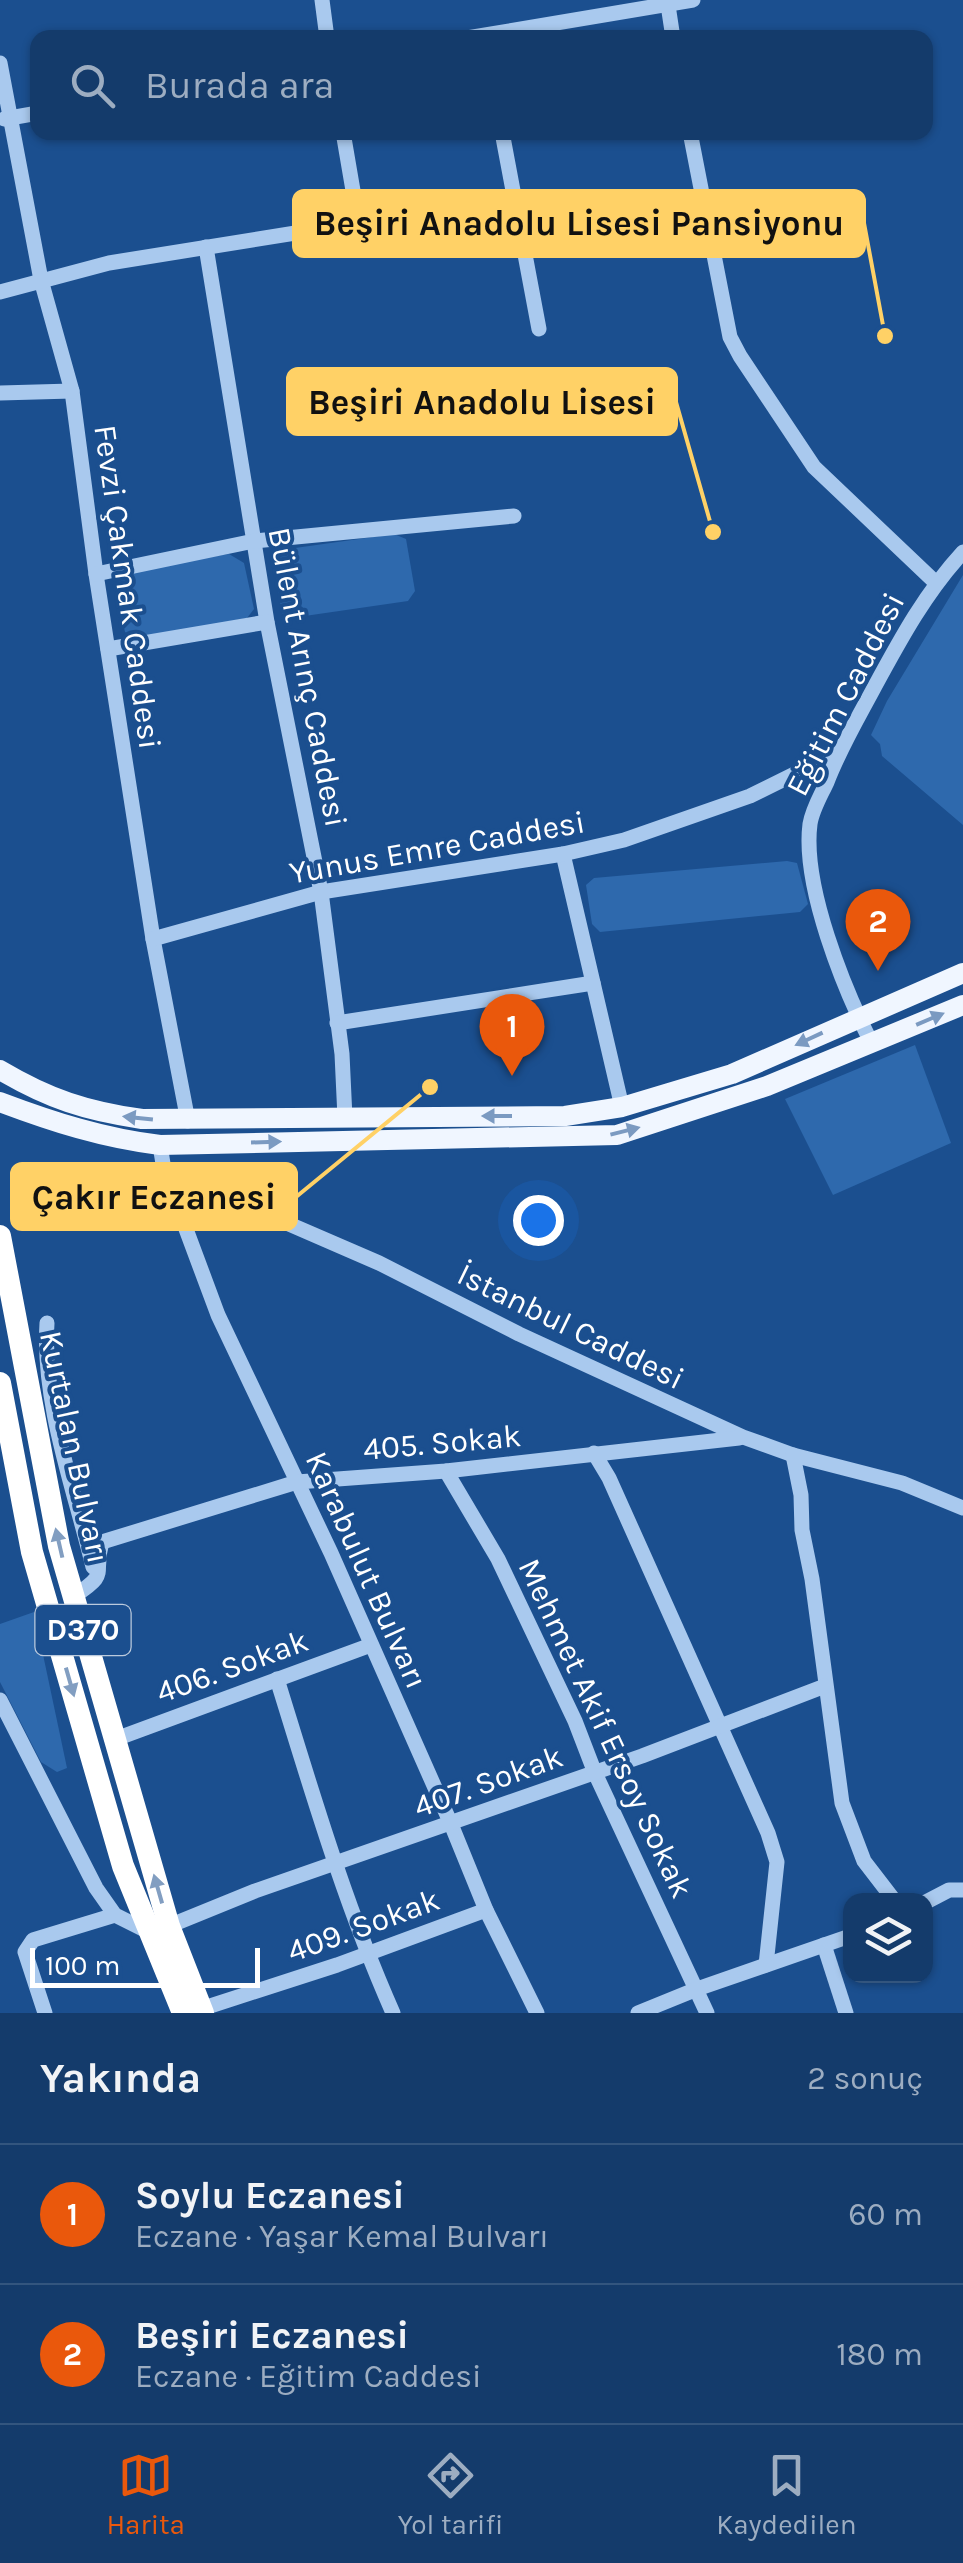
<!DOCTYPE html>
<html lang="tr">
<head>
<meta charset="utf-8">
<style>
	:root { --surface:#143b6b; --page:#214673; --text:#f1f3f6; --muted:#9dadc1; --line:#33557e; --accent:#ea580c }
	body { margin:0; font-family:Karla,sans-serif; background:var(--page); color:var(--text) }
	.controls { position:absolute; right:30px; bottom:30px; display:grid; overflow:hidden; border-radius:20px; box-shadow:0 2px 8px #0004 }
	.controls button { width:90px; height:90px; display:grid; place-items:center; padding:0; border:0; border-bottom:2px solid var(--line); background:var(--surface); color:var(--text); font:50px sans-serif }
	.scale { position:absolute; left:30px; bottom:25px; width:230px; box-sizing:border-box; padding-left:10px; border:5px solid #fff; border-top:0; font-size:28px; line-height:35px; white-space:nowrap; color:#fff; -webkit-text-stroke:8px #1b4f8f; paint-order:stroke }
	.you { position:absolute; left:538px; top:1220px; width:35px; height:35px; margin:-25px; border:8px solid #fff; border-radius:50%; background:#1a73e8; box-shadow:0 0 0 15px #1a73e833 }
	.badge { display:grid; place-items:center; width:65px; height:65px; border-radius:50%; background:var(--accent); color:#fff; font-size:32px; font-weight:700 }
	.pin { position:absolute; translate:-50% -82px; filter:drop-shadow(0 2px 5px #0008) }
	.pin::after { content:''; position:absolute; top:52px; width:35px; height:30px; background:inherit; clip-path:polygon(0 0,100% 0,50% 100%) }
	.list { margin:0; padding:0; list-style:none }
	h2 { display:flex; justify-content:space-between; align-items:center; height:130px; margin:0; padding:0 40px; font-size:42px }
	h2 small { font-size:32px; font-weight:400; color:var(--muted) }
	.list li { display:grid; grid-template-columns:65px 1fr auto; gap:30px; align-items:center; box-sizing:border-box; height:140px; padding:0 40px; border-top:2px solid var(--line) }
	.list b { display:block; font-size:38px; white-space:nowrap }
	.list p { margin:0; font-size:32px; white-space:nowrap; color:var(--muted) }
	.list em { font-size:32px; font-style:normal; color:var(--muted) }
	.icon { flex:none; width:55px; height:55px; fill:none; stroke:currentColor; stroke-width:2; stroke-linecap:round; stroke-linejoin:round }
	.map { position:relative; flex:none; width:963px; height:2013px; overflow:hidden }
	.search { position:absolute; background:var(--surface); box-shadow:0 2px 8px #0004; left:30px; right:30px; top:30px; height:110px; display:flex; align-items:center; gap:25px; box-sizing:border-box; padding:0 35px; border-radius:20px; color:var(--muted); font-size:38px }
	.sheet { height:410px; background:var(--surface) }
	nav { display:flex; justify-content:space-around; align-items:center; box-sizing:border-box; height:140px; border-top:2px solid var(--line); background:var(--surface); font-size:28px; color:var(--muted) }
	nav a { display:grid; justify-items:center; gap:5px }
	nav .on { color:var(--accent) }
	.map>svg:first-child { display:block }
</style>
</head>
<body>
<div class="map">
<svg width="963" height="2013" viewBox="0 0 963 2013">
	<rect width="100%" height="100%" fill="#1b4f8f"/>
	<g fill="#2e69ad">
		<path d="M394,534L406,539L415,591L408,601L291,618L282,613L273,559L281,550Z"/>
		<path d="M229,554L244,563L254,609L247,618L137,639L125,632L115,585L123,571Z"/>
		<path d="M963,575V825L882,756L880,744L871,735L887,701Z"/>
		<path d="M787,861L797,863L808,904L800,912L600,932L592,924L586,885L594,878Z"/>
		<path d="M915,1045L951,1143L833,1195L785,1099Z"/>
		<path d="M34,1612L67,1768L57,1772L41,1762L0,1682V1624Z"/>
	</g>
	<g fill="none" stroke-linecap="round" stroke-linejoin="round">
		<g stroke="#a9c9ee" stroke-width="15">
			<path d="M322,0L327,38"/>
			<path d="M668,5L673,38"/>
			<path d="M467,38L693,0"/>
			<path d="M0,63L41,280L72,391L96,574L153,939L188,1121"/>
			<path d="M4,119L38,113"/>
			<path d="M343,132L363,249"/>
			<path d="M502,132L539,329"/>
			<path d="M690,132L730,337L740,356L814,467L935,582"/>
			<path d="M206,247L267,622L321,892L342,1054L345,1118"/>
			<path d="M0,292L109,263L358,223"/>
			<path d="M0,393L72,391"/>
			<path d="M96,574L254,541L514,516"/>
			<path d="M108,649L267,622"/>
			<path d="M563,854L622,1107"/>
			<path d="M153,939L321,892L563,854L624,840L750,796L839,752"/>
			<path d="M337,1023L593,983"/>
			<path d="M872,1044C844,989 802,886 810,824C812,810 821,795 827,782C840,748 858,718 875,686C901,638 926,592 963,552"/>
			<path d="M160,1145L164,1170L218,1315L331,1553L451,1824L486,1910L537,2013"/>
			<path d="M164,1170L379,1263L519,1334L743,1437L793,1455L902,1483L963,1508"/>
			<path d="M47,1323C42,1404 74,1488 93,1567"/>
			<path d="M594,1453L609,1478L768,1833L777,1862L766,1965"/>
			<path d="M793,1455L801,1495L802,1530L812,1579L842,1803L864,1861L894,1900"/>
			<path d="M446,1471L498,1559L575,1721L595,1773L707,2013"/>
			<path d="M74,1596C111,1572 92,1576 102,1542L297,1482L446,1471L739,1438"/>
			<path d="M277,1679C312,1792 345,1905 393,2013"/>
			<path d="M0,1700L96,1888L115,1915L151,1933"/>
			<path d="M113,1740L371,1645"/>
			<path d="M926,1902L949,1890H963"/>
			<path d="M169,1926L255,1891L642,1756L825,1686"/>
			<path d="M824,1945L846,2013"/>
			<path d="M201,2009L337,1965L486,1910"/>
			<path d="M45,2013L25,1952L33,1940L115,1915"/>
			<path d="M638,2013L697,1989L850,1936"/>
		</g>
		<g stroke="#f0f6ff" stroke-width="20">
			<path d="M0,1070C49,1099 86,1111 142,1119L565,1116L622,1107L732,1074L963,973"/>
			<path d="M0,1102C53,1122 103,1138 160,1145L617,1135L767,1086L963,1005"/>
		</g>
		<g stroke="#fff" stroke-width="22">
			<path d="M0,1236L59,1546L169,1926L203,2013"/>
			<path d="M0,1383L32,1552L123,1866L183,2013"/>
		</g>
	</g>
	<defs><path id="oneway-solid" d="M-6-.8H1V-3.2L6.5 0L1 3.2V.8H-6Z" transform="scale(2.5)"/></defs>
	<g fill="#7b9ac1">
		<use href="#oneway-solid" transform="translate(930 1019) rotate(-23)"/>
		<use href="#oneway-solid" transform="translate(809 1039) rotate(155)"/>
		<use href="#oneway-solid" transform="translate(497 1116) rotate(180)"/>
		<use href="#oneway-solid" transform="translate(138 1118) rotate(-174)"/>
		<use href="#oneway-solid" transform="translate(625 1131) rotate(-14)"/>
		<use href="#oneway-solid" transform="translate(266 1142) rotate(-2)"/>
	</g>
	<g fill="#829ec1">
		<use href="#oneway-solid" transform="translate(59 1543) rotate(-103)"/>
		<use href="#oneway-solid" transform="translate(70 1682) rotate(74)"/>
		<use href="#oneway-solid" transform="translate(158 1889) rotate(-106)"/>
	</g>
	<g text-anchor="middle" stroke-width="8" stroke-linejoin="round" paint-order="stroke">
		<rect fill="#1b4f8f" stroke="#bbcadd" stroke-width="2.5" x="35.5" y="1605" width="95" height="50" rx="8"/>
		<g font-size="30" font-weight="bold" fill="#fff">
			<text x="83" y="1640">D370</text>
		</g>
		<g font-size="32" fill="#fff" stroke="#1b4f8f">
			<text transform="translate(128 587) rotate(82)" y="11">Fevzi Çakmak Caddesi</text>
			<text transform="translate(308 677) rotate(79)" y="11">Bülent Arınç Caddesi</text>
			<text transform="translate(845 694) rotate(-63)" y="11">Eğitim Caddesi</text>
			<text transform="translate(437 847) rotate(-10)" y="11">Yunus Emre Caddesi</text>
			<text transform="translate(571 1326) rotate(26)" y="11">İstanbul Caddesi</text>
			<text transform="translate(442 1442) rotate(-5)" y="11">405. Sokak</text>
			<text transform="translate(75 1447) rotate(78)" y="11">Kurtalan Bulvarı</text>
			<text transform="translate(367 1570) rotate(66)" y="11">Karabulut Bulvarı</text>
			<text transform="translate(232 1666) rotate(-20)" y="11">406. Sokak</text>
			<text transform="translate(606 1728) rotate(65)" y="11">Mehmet Akif Ersoy Sokak</text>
			<text transform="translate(488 1781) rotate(-20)" y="11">407. Sokak</text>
			<text transform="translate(363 1925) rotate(-20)" y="11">409. Sokak</text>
		</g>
	</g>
	<path fill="none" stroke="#ffd166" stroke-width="4" d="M885 336L864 223M713 532L676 402M430 1087L296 1197"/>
	<g fill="#ffd166" stroke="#1b4f8f" stroke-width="4">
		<circle cx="885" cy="336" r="10"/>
		<circle cx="713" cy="532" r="10"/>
		<circle cx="430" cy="1087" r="10"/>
	</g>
	<g fill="#ffd166" stroke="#ffd166" stroke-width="4">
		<rect x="294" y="191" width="570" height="65" rx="10"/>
		<rect x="288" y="369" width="388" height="65" rx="10"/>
		<rect x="12" y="1164" width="284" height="65" rx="10"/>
	</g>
	<g font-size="35" text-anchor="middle" font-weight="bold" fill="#111">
		<text x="579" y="235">Beşiri Anadolu Lisesi Pansiyonu</text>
		<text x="482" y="414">Beşiri Anadolu Lisesi</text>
		<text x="154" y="1209">Çakır Eczanesi</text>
	</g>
</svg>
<div class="controls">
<button><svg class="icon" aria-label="layers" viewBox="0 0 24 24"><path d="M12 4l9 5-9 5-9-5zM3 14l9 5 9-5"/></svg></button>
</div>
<div class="scale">100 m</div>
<div class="you"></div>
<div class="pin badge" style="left:512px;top:1076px">1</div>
<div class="pin badge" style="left:878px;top:971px">2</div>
<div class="search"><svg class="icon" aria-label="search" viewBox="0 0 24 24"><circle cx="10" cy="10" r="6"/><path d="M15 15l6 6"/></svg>Burada ara</div>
</div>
<section class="sheet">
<h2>Yakında<small>2 sonuç</small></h2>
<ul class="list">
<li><span class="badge">1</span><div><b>Soylu Eczanesi</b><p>Eczane · Yaşar Kemal Bulvarı</p></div><em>60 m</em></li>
<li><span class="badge">2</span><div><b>Beşiri Eczanesi</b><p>Eczane · Eğitim Caddesi</p></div><em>180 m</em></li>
</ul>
</section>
<nav>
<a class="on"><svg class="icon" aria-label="map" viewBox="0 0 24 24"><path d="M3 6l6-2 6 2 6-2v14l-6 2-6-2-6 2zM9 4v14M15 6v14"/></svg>Harita</a>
<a><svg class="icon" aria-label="directions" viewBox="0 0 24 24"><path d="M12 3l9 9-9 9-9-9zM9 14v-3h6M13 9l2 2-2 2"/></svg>Yol tarifi</a>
<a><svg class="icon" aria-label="saved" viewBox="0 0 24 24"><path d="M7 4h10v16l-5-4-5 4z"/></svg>Kaydedilen</a>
</nav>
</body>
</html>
